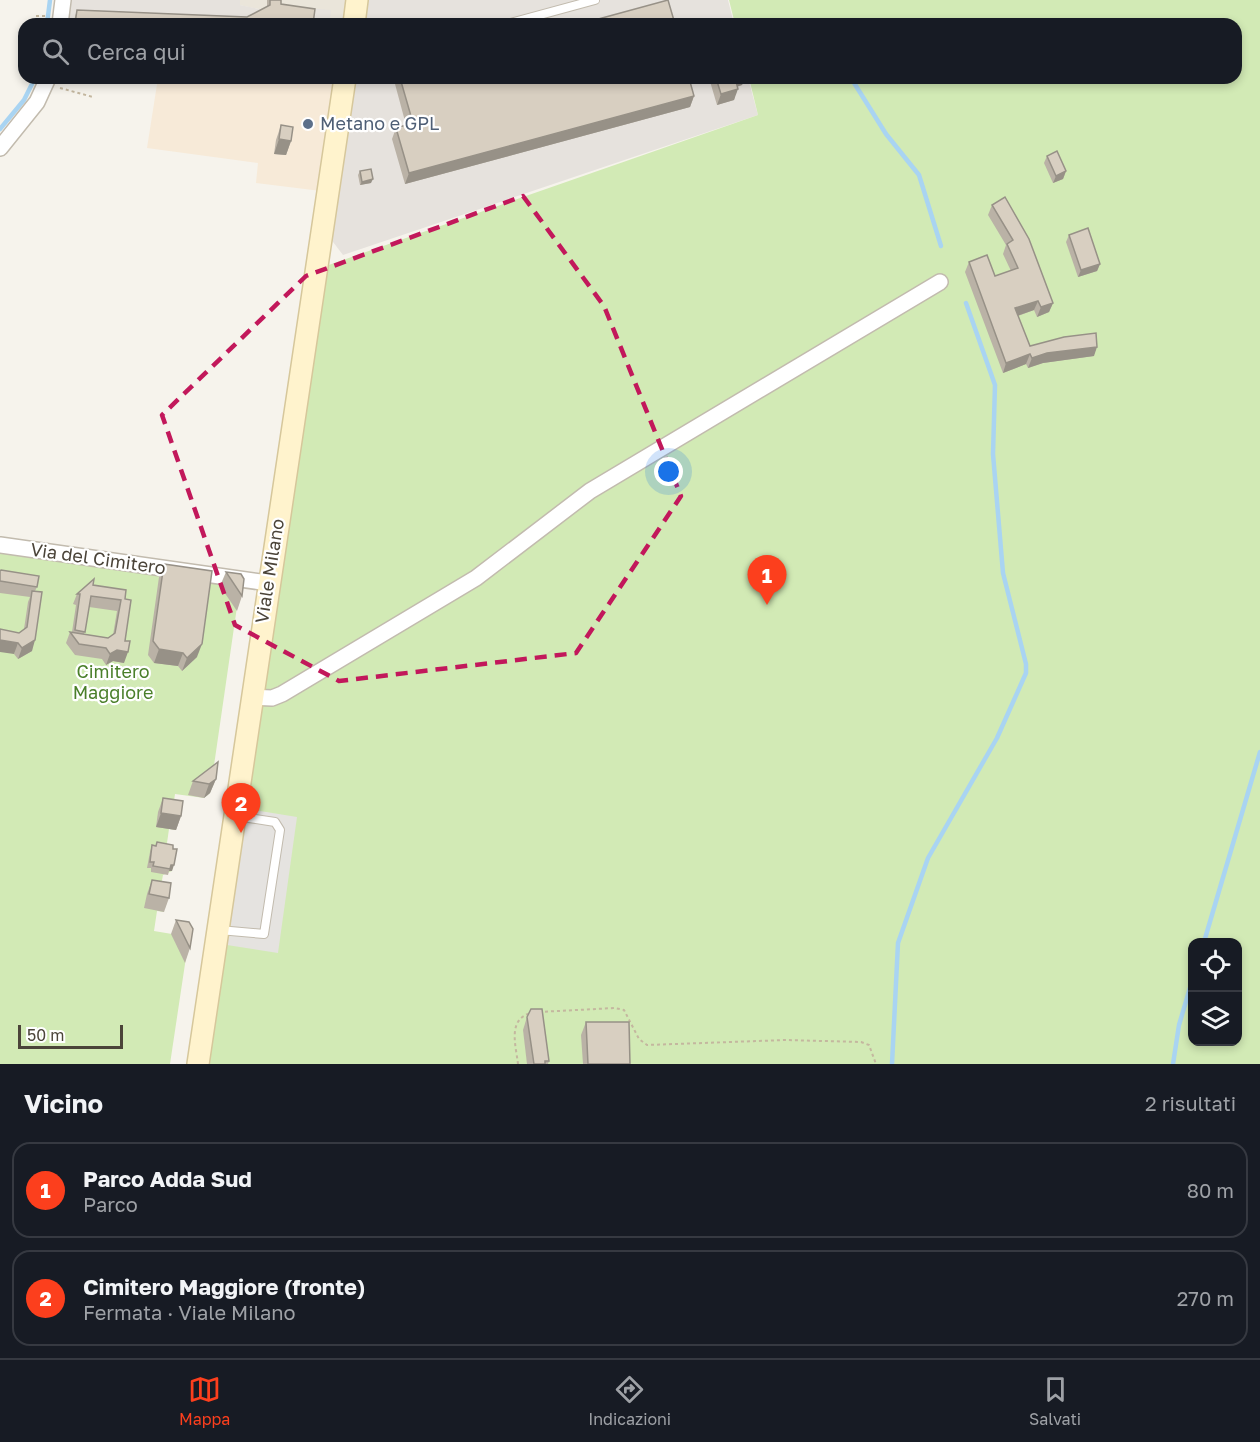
<!DOCTYPE html>
<html lang="it">
<head>
<meta charset="utf-8">
<style>
	:root { --surface:#171b24; --page:#20242c; --text:#f1f3f6; --muted:#9ea1a6; --line:#363941; --accent:#fc3f1d }
	body { margin:0; font-family:"Golos Text",sans-serif; background:var(--page); color:var(--text) }
	.controls { position:absolute; right:18px; bottom:18px; display:grid; overflow:hidden; border-radius:12px; box-shadow:0 3px 9px #0003 }
	.controls button { width:54px; height:54px; display:grid; place-items:center; padding:0; border:0; border-bottom:2px solid var(--line); background:var(--surface); color:var(--text); font:30px sans-serif }
	.scale { position:absolute; left:18px; bottom:15px; width:105px; box-sizing:border-box; padding-left:6px; border:3px solid #4b4439; border-top:0; font-size:16px; line-height:21px; white-space:nowrap; color:#4b4439; -webkit-text-stroke:4px #fff; paint-order:stroke }
	.you { position:absolute; left:669px; top:472px; width:21px; height:21px; margin:-15px; border:4px solid #fff; border-radius:50%; background:#1a73e8; box-shadow:0 0 0 9px #1a73e833 }
	.badge { display:grid; place-items:center; width:39px; height:39px; border-radius:50%; background:var(--accent); color:#fff; font-size:20px; font-weight:700 }
	.pin { position:absolute; translate:-50% -50px; filter:drop-shadow(0 2px 3px #0008) }
	.pin::after { content:''; position:absolute; top:32px; width:21px; height:18px; background:inherit; clip-path:polygon(0 0,100% 0,50% 100%) }
	.list { margin:0; padding:0; list-style:none }
	h2 { display:flex; justify-content:space-between; align-items:center; height:78px; margin:0; padding:0 24px; font-size:26px }
	h2 small { font-size:20px; font-weight:400; color:var(--muted) }
	.list li { display:grid; grid-template-columns:39px 1fr auto; gap:18px; align-items:center; box-sizing:border-box; height:96px; margin:0 12px 12px; padding:0 12px; border:2px solid var(--line); border-radius:18px }
	.list b { display:block; font-size:22px; white-space:nowrap }
	.list p { margin:0; font-size:20px; white-space:nowrap; color:var(--muted) }
	.list em { font-size:20px; font-style:normal; color:var(--muted) }
	.icon { flex:none; width:33px; height:33px; fill:none; stroke:currentColor; stroke-width:2; stroke-linecap:round; stroke-linejoin:round }
	.map { position:relative; flex:none; width:1260px; height:1064px; overflow:hidden }
	.search { position:absolute; background:var(--surface); box-shadow:0 3px 9px #0003; left:18px; right:18px; top:18px; height:66px; display:flex; align-items:center; gap:15px; box-sizing:border-box; padding:0 21px; border-radius:18px; color:var(--muted); font-size:22px }
	.sheet { height:294px; background:var(--surface) }
	nav { display:flex; justify-content:space-around; align-items:center; box-sizing:border-box; height:84px; border-top:2px solid var(--line); background:var(--surface); font-size:16px; color:var(--muted) }
	nav a { display:grid; justify-items:center; gap:3px }
	nav .on { color:var(--accent) }
	.map>svg:first-child { display:block }
</style>
</head>
<body>
<div class="map">
<svg width="1260" height="1064" viewBox="0 0 1260 1064">
	<rect width="100%" height="100%" fill="#f6f3ec"/>
	<path fill="#eae5da" d="M240,0H358L354,24H260L264,10L239,5Z"/>
	<path fill="#f7ead8" d="M158,78H346L329,192L256,183L258,163L147,148Z"/>
	<g fill="#e6e2dd">
		<path d="M64,0H240V5L264,10L295,7L331,10L330,22L291,16L260,24H61Z"/>
		<path d="M358,0H728L734,24H354Z"/>
		<path d="M345,78H748L758,115L343,255L317,221Z"/>
	</g>
	<g fill="#d2eab5" fill-rule="evenodd">
		<path d="M729,0H1260V1064H206L323,267L758,115L749,78H1236V24H735ZM1192,942H1238V1042H1192Z"/>
		<path d="M0,551L235,587L239,593L210,793L204,798L175,794L172,814L176,830L169,829L166,850L175,855L172,871L163,875L159,896L164,912L157,911L154,931L184,936L188,944L170,1064H0Z"/>
	</g>
	<path fill="#e5e3e0" d="M247,809L297,817L278,953L227,945Z"/>
	<g fill="none" stroke-linecap="round" stroke-linejoin="round">
		<g stroke="#a9d4f2" stroke-width="4.5">
			<path d="M47,24L50,0"/>
			<path d="M851,78L886,134L919,175L941,246"/>
			<path d="M0,129L24,100L35,78"/>
			<path d="M1204,942L1260,752"/>
			<path d="M892,1064L898,943L928,858L997,738L1026,673V664L1003,573L993,454L995,385L966,303"/>
			<path d="M1173,1064L1179,1025L1192,981"/>
		</g>
		<g stroke="#c2bbae" stroke-width="10">
			<g id="lane">
				<path d="M507,24L595,0"/>
				<path d="M219,930L264,934L280,830L275,822L236,816"/>
			</g>
		</g>
		<g stroke="#c2bbae" stroke-width="18">
			<g id="street">
				<path d="M60,24L63,0"/>
				<path d="M0,148L37,102L48,78"/>
				<path d="M0,545L268,583"/>
				<path d="M251,697L272,698L282,694L476,578L590,491L940,282"/>
			</g>
		</g>
		<g stroke="#d6c79b" stroke-width="24">
			<g id="secondary">
				<path d="M354,24L357,0"/>
				<path d="M198,1064L345,78"/>
			</g>
		</g>
		<g stroke="#c4b79f" stroke-width="2" stroke-dasharray="3 3" stroke-linecap="butt">
			<path d="M36,16H45"/>
			<path d="M60,88L93,97"/>
			<path d="M539,1012L615,1008L624,1010L639,1039L647,1045L786,1040L861,1042L869,1045L876,1064"/>
			<path d="M518,1064C516,1046 507,1019 531,1013"/>
		</g>
		<use href="#lane" stroke="#fff" stroke-width="8"/>
		<use href="#street" stroke="#fff" stroke-width="15"/>
		<use href="#secondary" stroke="#fff3cd" stroke-width="21"/>
	</g>
	<g fill="#bab2a6" fill-rule="evenodd">
		<path d="M267,0H281V4L313,24H73L77,10L247,17L267,7Z"/>
		<path d="M397,78H689L694,96L690,107L405,184L392,139L396,128L406,125L395,84Z"/>
		<path d="M709,78H745L742,85L737,87L734,100L717,105Z"/>
		<path d="M281,125L291,141L286,155L274,154L276,140Z"/>
		<path d="M1047,156L1066,171L1063,179L1053,183L1044,163Z"/>
		<path d="M360,171L371,183L360,185L358,175Z"/>
		<path d="M992,205L1053,303L1049,312L1037,317L1034,310L1018,316L1030,346L1094,356L1043,363L1028,368L1026,364L1003,373L965,272L969,262L995,276L1011,271L1003,254L1006,245L988,215Z"/>
		<path d="M1069,235L1100,264L1097,271L1078,277L1066,242Z"/>
		<path d="M164,564L197,657L182,671L178,666L154,663L148,655L159,577Z"/>
		<path d="M0,571L37,587L35,591L32,651L18,659L14,654L19,633L24,629L28,602L30,597L0,593Z"/>
		<path d="M226,572L242,596L237,611L220,586Z"/>
		<path d="M93,585L125,599L124,663L113,661L106,665L102,659L75,655L66,643L70,632H72L76,605L73,604L77,594ZM89,607L117,611L113,635L108,638L84,634Z"/>
		<path d="M216,779L210,793L204,798L188,795L193,781Z"/>
		<path d="M163,798L181,816L176,830L156,827L158,812Z"/>
		<path d="M157,842L172,871H169L168,875L151,872V868H147L150,852L152,845L156,846Z"/>
		<path d="M152,880L169,898L164,912L144,908L147,894Z"/>
		<path d="M176,920L190,948L185,963L171,934Z"/>
		<path d="M527,1017L549,1061L548,1064H527L523,1030Z"/>
		<path d="M586,1022L630,1064H583L581,1035Z"/>
	</g>
	<g fill="#979187">
		<path d="M735,78H745L742,85L731,88Z"/>
		<path d="M738,89L734,100L717,105L721,94Z"/>
		<path d="M694,96L690,107L405,184L409,173Z"/>
		<path d="M279,139L291,141L286,155L274,154Z"/>
		<path d="M1066,171L1063,179L1053,183L1056,176Z"/>
		<path d="M373,179L371,183L360,185L362,182Z"/>
		<path d="M1100,264L1097,271L1078,277L1081,270Z"/>
		<path d="M1038,301L1034,310L1011,318L1015,308Z"/>
		<path d="M1053,303L1049,312L1037,317L1041,307Z"/>
		<path d="M1097,347L1094,356L1043,363L1028,368L1032,358L1047,353Z"/>
		<path d="M1030,354L1026,364L1003,373L1006,363Z"/>
		<path d="M0,640L18,643L14,654L0,652Z"/>
		<path d="M35,640L32,651L18,659L22,648Z"/>
		<path d="M202,644L197,657L182,671L187,658Z"/>
		<path d="M159,649L183,653L178,666L154,663Z"/>
		<path d="M117,650L128,652L124,663L113,661L106,665L110,654Z"/>
		<path d="M216,779L210,793L204,798L209,784Z"/>
		<path d="M161,813L181,816L176,830L156,827Z"/>
		<path d="M171,865H174L172,871H169Z"/>
	</g>
	<g fill="#d8cfc1" stroke="#979187" stroke-width="1.5">
		<path d="M270,0H281V4L315,9L313,24H75L77,10L247,17L270,5Z"/>
		<path d="M668,0L675,24H580Z"/>
		<path d="M400,78H689L694,96L409,173L396,128L413,123Z"/>
		<path d="M716,78H735L738,89L721,94Z"/>
		<path d="M281,125L293,127L291,141L279,139Z"/>
		<path d="M1057,151L1066,171L1056,176L1047,156Z"/>
		<path d="M371,169L373,179L362,182L360,171Z"/>
		<path d="M1005,197L1029,239L1053,303L1041,307L1038,301L1015,308L1030,346L1064,337L1096,333L1097,347L1047,353L1032,358L1030,354L1006,363L969,262L987,255L995,276L1018,268L1007,244L1013,240L992,205Z"/>
		<path d="M1088,228L1100,264L1081,270L1069,235Z"/>
		<path d="M164,564L212,571L202,644L187,658L183,653L159,649L153,641Z"/>
		<path d="M1,570L39,576L37,587L0,581V571Z"/>
		<path d="M226,572L241,574L244,579L242,596Z"/>
		<path d="M94,579L93,585L126,590L125,599L131,600L125,641H130L128,652L117,650L110,654L106,648L79,644L70,632L108,638L115,633L121,600L91,596L85,632L75,630L80,594H77Z"/>
		<path d="M32,591L42,592L35,640L22,648L18,643L0,640V629L19,633L27,627Z"/>
		<path d="M218,762L216,779L209,784L193,781Z"/>
		<path d="M163,798L183,801L181,816L161,813Z"/>
		<path d="M157,842L173,845V849H177L174,865H171L170,869L153,866L154,862H150L152,845L156,846Z"/>
		<path d="M152,880L171,883L169,898L149,894Z"/>
		<path d="M176,920L189,922L193,929L190,948Z"/>
		<path d="M531,1009H542L549,1061H545V1064H534L527,1017Z"/>
		<path d="M586,1022H629L630,1064H588Z"/>
	</g>
	<path fill="none" stroke="#c2185b" stroke-width="4.5" stroke-dasharray="12 8" stroke-linejoin="round" d="M523,196L604,306L681,496L576,653L339,681L235,625L162,415L306,276Z"/>
	<circle fill="#5c6f8a" stroke="#fff" stroke-width="2" cx="308" cy="124" r="6"/>
	<g text-anchor="middle" stroke-width="4.5" stroke-linejoin="round" paint-order="stroke">
		<g font-size="18" fill="#4e5e75" stroke="#fff" text-anchor="start">
			<text x="320" y="130">Metano e GPL</text>
		</g>
		<g font-size="18" fill="#4b4439" stroke="#fff">
			<text transform="translate(98 559) rotate(8)" y="6">Via del Cimitero</text>
			<text transform="translate(270 571) rotate(-81)" y="6">Viale Milano</text>
		</g>
		<g font-size="18" fill="#4a7f2a" stroke="#fff">
			<text x="113" y="678">Cimitero<tspan x="113" dy="21">Maggiore</tspan></text>
		</g>
	</g>
</svg>
<div class="controls">
<button><svg class="icon" aria-label="locate" viewBox="0 0 24 24"><circle cx="12" cy="12" r="6"/><path d="M12 2v4M12 18v4M2 12h4M18 12h4"/></svg></button>
<button><svg class="icon" aria-label="layers" viewBox="0 0 24 24"><path d="M12 4l9 5-9 5-9-5zM3 14l9 5 9-5"/></svg></button>
</div>
<div class="scale">50 m</div>
<div class="you"></div>
<div class="pin badge" style="left:767px;top:605px">1</div>
<div class="pin badge" style="left:241px;top:833px">2</div>
<div class="search"><svg class="icon" aria-label="search" viewBox="0 0 24 24"><circle cx="10" cy="10" r="6"/><path d="M15 15l6 6"/></svg>Cerca qui</div>
</div>
<section class="sheet">
<h2>Vicino<small>2 risultati</small></h2>
<ul class="list">
<li><span class="badge">1</span><div><b>Parco Adda Sud</b><p>Parco</p></div><em>80 m</em></li>
<li><span class="badge">2</span><div><b>Cimitero Maggiore (fronte)</b><p>Fermata · Viale Milano</p></div><em>270 m</em></li>
</ul>
</section>
<nav>
<a class="on"><svg class="icon" aria-label="map" viewBox="0 0 24 24"><path d="M3 6l6-2 6 2 6-2v14l-6 2-6-2-6 2zM9 4v14M15 6v14"/></svg>Mappa</a>
<a><svg class="icon" aria-label="directions" viewBox="0 0 24 24"><path d="M12 3l9 9-9 9-9-9zM9 14v-3h6M13 9l2 2-2 2"/></svg>Indicazioni</a>
<a><svg class="icon" aria-label="saved" viewBox="0 0 24 24"><path d="M7 4h10v16l-5-4-5 4z"/></svg>Salvati</a>
</nav>
</body>
</html>
